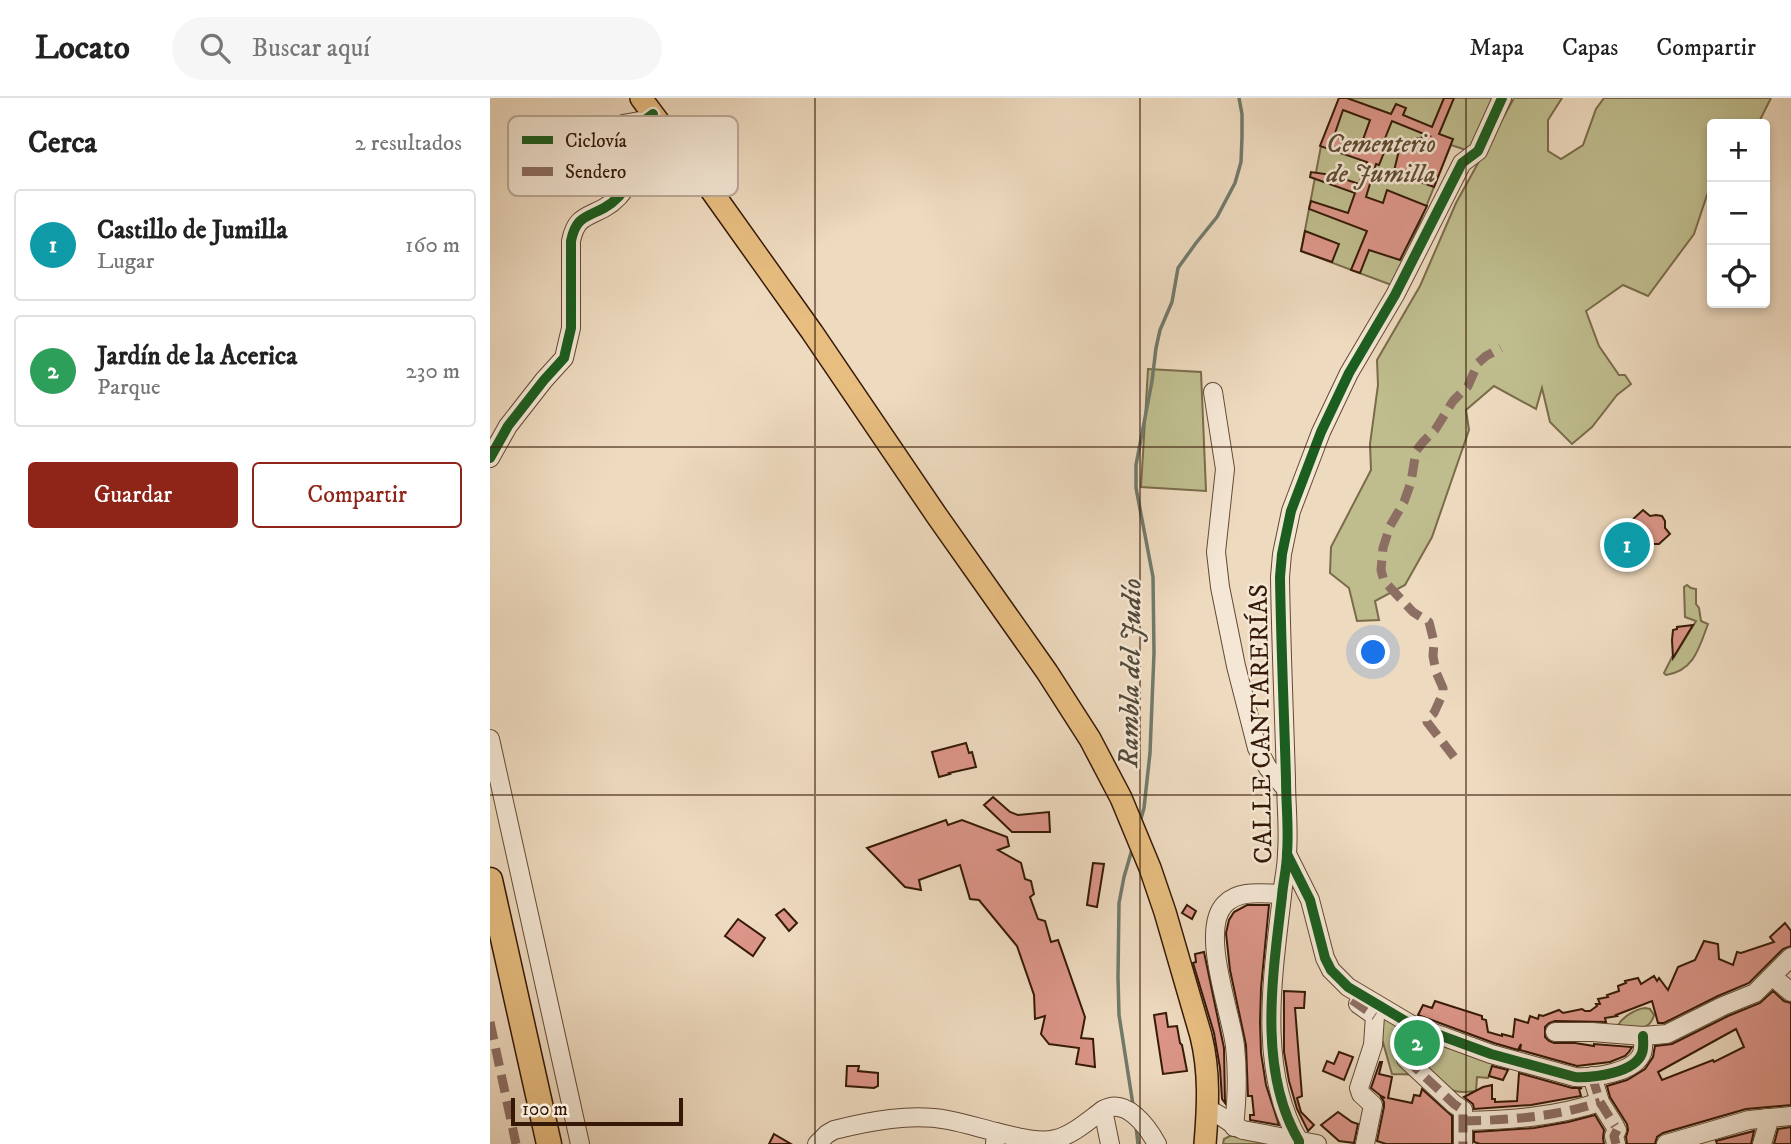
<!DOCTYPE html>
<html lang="es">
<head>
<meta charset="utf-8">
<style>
	:root { --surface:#fff; --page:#f6f6f6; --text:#222; --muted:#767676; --line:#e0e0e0; --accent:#8f2418 }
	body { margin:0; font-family:"IM FELL DW Pica",serif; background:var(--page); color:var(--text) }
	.controls { position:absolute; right:21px; top:21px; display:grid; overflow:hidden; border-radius:7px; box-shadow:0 4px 10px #0003 }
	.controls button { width:63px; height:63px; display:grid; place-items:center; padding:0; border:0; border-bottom:2px solid var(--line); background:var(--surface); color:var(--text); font:35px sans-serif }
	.scale { position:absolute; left:21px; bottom:18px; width:172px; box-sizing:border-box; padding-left:7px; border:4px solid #351906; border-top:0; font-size:19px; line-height:24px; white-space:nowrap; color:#351906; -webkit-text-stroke:5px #f4e7d5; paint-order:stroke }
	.you { position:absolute; left:884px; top:555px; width:24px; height:24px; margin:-18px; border:5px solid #fff; border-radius:50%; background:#1a73e8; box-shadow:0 0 0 10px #1a73e833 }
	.badge { display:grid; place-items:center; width:46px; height:46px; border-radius:50%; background:var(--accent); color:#fff; font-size:23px; font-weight:700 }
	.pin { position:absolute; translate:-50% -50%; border:4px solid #fff; box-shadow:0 2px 7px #0006 }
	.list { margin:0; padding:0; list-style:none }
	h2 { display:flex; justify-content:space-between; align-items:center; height:91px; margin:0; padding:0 28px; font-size:30px }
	h2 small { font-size:23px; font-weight:400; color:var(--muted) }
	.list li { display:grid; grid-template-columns:46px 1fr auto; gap:21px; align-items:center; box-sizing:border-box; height:112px; margin:0 14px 14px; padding:0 14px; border:2px solid var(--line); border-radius:7px }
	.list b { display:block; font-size:26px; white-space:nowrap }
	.list p { margin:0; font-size:23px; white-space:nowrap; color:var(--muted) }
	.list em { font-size:23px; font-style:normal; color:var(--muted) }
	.actions { display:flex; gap:14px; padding:21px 28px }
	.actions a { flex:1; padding:16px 0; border:2px solid var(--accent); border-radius:7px; text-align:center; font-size:24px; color:var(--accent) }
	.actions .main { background:var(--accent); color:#fff }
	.icon { flex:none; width:38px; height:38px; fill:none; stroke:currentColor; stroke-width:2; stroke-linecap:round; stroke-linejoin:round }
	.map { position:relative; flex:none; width:1301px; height:1046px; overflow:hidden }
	header { display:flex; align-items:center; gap:42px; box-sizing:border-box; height:98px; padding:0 35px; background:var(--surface); border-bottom:2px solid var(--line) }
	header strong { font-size:33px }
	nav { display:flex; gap:38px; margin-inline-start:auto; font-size:24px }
	.search { width:490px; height:63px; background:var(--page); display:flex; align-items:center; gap:18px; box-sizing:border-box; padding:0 24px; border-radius:38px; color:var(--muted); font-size:26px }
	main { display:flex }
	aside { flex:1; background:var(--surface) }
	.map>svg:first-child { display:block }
</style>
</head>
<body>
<header>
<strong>Locato</strong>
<div class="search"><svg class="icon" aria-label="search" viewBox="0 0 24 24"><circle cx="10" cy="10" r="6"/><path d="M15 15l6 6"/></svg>Buscar aquí</div>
<nav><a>Mapa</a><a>Capas</a><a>Compartir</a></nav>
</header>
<main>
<aside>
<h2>Cerca<small>2 resultados</small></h2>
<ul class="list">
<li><span class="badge" style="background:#0f9aa8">1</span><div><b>Castillo de Jumilla</b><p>Lugar</p></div><em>160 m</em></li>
<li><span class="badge" style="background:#2e9e5b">2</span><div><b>Jardín de la Acerica</b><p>Parque</p></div><em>230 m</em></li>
</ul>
<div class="actions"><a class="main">Guardar</a><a>Compartir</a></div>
</aside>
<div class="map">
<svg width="1301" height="1046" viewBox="0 0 1301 1046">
	<rect width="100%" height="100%" fill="#eedabf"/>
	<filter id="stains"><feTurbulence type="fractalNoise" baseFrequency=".00286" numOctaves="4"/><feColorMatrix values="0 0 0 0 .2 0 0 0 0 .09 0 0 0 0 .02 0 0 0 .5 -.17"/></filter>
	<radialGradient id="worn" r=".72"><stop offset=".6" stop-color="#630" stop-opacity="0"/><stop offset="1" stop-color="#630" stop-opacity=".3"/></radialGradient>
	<g fill="#bfbd8e" stroke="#7a6b4a" stroke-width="2">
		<path d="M849,0H1004L979,53L961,47L904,188L811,153L831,48Z"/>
		<path d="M1024,0H1072L1058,22V53L1071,61L1093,47L1106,11L1114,0H1281L1268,26H1222V82L1204,136L1158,198L1133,187L1096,213L1109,248L1129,277H1135L1141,286L1127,297L1102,329L1082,346L1060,324L1052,290L1046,311L1004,288L976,312L979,332L942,439L915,487L885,503L889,522L867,523L859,490L840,475L841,449L881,372L880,346L888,287L887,262L930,188L966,105Z"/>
		<path d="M658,271L711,274L716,393L651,389Z"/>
		<path d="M1197,487L1201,490L1206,491V506L1209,510L1211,523L1218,526C1209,550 1204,573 1176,577L1174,575L1182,559H1184L1206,523L1195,519L1194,489Z"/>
		<path d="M1155,910L1160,911L1164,917C1160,934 1143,931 1129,931L1128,927C1133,919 1145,911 1155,910Z"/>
		<path d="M890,916L1005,962L998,980L987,979L986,993C957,997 960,988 937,979C927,975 912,977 902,976L888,927Z"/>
		<path d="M740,1038H742L791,1046H733L734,1041Z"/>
	</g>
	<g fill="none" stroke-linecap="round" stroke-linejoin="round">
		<g stroke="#717a6b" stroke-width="3.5">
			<path d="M650,724L654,710L660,655L664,555L663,479L646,390V367L662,283L666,250L670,232L682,204L688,170L706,145L727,119L745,85L751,64L752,39V16L749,0"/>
			<path d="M643,748L634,779L629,805L628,879L629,917L643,1007"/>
			<path d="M646,1028L648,1046"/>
		</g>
	</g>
	<g fill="#dc9588" stroke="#351906" stroke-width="2" fill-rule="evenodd">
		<path d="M849,0H857L901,16L906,6L916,10L913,17L942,29L954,0H964L949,36L963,41L944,89L914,78L913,80L903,77L911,44L939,38L902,23L892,48L897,47L889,67L886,66L876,99L893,105L897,92L937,108L910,162L879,152L870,175L861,172L877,133L819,111L821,103L858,115L865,95L820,79L821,74L842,77L869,86L877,64L830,48ZM853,12L880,22L871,47L844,38Z"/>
		<path d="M815,133L849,146L842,164L811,153Z"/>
		<path d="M1153,412L1160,418L1166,417L1172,418L1175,423V430L1180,436L1169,446H1160L1137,473L1130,466L1156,437L1141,423Z"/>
		<path d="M1203,527L1183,560L1182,542L1183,532L1187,531V529Z"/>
		<path d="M476,645L479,655L482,654L486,669L459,675L460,676L449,679L442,654Z"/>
		<path d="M503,699L520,714L528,717L559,714L560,734H522L494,707Z"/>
		<path d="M456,722L458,727L472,722L517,739L519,748L508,752L531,765L535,781L541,783L544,796L540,799L548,821L555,823L561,844L568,842L595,919L591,940L603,941L605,969L586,966L589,950L559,946L551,936L555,918L545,921L544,897L527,848L489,802L480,801L470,767L429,782L431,792L415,789L377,750Z"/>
		<path d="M603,765L614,766L607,809L597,807Z"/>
		<path d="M697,807L706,813L702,821L692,815Z"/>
		<path d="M757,807H779L771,890L770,924L771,955L776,987L789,1027L760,1022V1017H764L762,998H758L756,947L740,872L736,835L739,822L744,814Z"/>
		<path d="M294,811L307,825L299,833L286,817Z"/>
		<path d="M248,821L275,840L263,858L235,838Z"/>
		<path d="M1295,825L1301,833V848L1293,851L1259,885L1228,898L1174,925H1168L1162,903L1126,917L1127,918L1115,920L1116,924L1065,923L1059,925L1055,929V939L1059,943L1064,945H1085L1104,948V946L1142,949L1139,954L1135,958L1120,964L1087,968L1030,952L1031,946L1028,952L1004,945L928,917L933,907L942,910L945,903L992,918V921L996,922L998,934L1012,938V936L1023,939L1025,921L1038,925L1040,918L1048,921L1049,917L1053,918L1069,912L1073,915L1092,911L1095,913H1100L1107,908L1106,906H1110L1108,901L1118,899L1117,897L1129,893L1128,888L1136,885L1135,883L1148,880L1151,886L1164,878L1167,883L1169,880L1178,892L1188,869L1205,862L1214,843L1228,846L1229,861L1243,867L1247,854L1251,855L1284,844L1280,839Z"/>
		<path d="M714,854L734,950L735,1005L732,1001L730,970L724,935L703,865L706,864L705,856Z"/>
		<path d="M794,893L815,894L814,910H805L812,998L807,1000L811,1014L824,1027L818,1033L807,1011L799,983L794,954Z"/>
		<path d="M1283,893L1294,903L1301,905V1007L1256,1011L1173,1035L1167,1039L1165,1046H1137L1136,1039L1138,1032L1137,1026L1120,999L1117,988L1137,982L1155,971L1163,959L1165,948L1182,946L1238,918L1270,905ZM1246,931L1254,949L1224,964L1223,962L1172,982L1168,974Z"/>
		<path d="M676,915L678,929L687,928L690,945L692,947L697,973L673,976L664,917Z"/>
		<path d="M849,954L863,959L854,982L833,973L837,963L844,966Z"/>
		<path d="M890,964H892L889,976L902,979L898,1000L922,1005L924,997L930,998L932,991L962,1018V1046H896L887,1043L894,1009V1004L891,999L895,1000L891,998L881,990Z"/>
		<path d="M357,968H369L368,973L388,975V988L384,990L356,988Z"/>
		<path d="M1002,968L1018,972L1013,982L999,978Z"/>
		<path d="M1029,975L1082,990H1092L1089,991L1091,998L1041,1007L984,1011L983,1006L974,999L993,989L1002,987V1001H1005V1004L1027,1003Z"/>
		<path d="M848,1014L862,1024L868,1026L864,1045L849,1043L831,1027Z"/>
		<path d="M1105,1017L1114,1032L1113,1040L1114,1046H990L984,1044V1034L1044,1030L1078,1024Z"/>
		<path d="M1301,1029V1046H1284L1288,1031Z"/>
		<path d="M1264,1033L1261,1046H1227L1226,1043Z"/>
		<path d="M284,1036L301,1046H279Z"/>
	</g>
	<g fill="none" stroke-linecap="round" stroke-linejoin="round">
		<g stroke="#634934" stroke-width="20">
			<g id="minor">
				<path d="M723,294L735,371L726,454L730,489L746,568L767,650L778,670L796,691"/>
				<path d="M0,360L18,328L54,282L74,260L81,230V143C86,119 95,120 114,110C125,104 134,94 140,82C156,51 124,51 133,26L155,22L163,16"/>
				<path d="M0,641L90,1046"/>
				<path d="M797,756L820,802L835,860L841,872L858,889L922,927L1001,956L1085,979C1103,980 1145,975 1152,955C1154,950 1153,943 1153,938"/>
				<path d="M1283,879L1301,894"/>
				<path d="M868,906L885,918L883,947L869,990L871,996L883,1007L875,1046"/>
				<path d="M1065,934H1102L1153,938L1177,936L1233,908L1265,895L1301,859"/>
				<path d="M916,961L964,1006L973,1012V1046"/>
				<path d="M1102,978L1110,1004L1125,1028"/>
				<path d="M718,1012C731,1015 740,1027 753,1032L827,1046"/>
				<path d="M973,1023C1020,1022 1065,1019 1110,1004"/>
				<path d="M744,1029C747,1002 748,975 745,948C741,914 709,832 735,806C750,791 773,796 792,796"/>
				<path d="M506,1034C524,1038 548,1046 566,1041C584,1036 599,1022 613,1012"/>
				<path d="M327,1046L337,1036L344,1032C380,1023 421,1015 458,1022C474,1025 490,1030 506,1034L505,1046"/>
				<path d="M620,1046L613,1012C636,999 657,1028 667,1046"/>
				<path d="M809,1046V1043C767,972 783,876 792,798C793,784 797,770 797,755C799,731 796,706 796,681C794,613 791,546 790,479L792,456L801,413L831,334L859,275L905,197L972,65L988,53L1012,0"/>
				<path d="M1126,1046L1124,1038L1127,1032"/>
				<path d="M1176,1046L1259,1022L1301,1018"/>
				<path d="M1272,1046L1278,1026L1277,1020"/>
			</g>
		</g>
		<g stroke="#351906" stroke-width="24">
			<path id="major" d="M151,0L186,47L203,67L322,234L447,418L557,574L600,641L631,700L660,770L675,814L711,938C720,974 718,1010 715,1046"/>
		</g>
		<g stroke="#351906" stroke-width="27">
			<path id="highway" d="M0,782L59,1046"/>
		</g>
		<use href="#minor" stroke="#f4e7d5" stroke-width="18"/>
		<use href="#major" stroke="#e7bd80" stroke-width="21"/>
		<use href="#highway" stroke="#e7bd80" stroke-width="24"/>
		<g stroke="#8d6e63" stroke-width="9" stroke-dasharray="18 9" stroke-linecap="butt">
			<path d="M964,659L937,624V621L944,615L953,595V590L946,574L943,558L944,544L939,524L923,514L894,483L891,472L893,450L900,428L914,404L921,384L926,353L933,344L945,332L963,303L978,288L988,265L996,258L1011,250"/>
			<path d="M862,902L885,918"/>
			<path d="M0,924L26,1046"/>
			<path d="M916,961L964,1006L973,1012V1046"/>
			<path d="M1102,978L1110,1004L1125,1028"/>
			<path d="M973,1023C1020,1022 1065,1019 1110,1004"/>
			<path d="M1126,1046L1124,1038L1127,1032"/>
		</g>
		<g stroke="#f4e7d5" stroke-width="15">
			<g id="cycleway">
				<path d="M0,360L18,328L54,282L74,260L81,230V143C86,119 95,120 114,110C125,104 134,94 140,82C156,51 124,51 133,26L155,22L163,16"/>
				<path d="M797,756L820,802L835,860L841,872L858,889L922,927L1001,956L1085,979C1103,980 1145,975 1152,955C1154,950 1153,943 1153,938"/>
				<path d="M809,1046V1043C767,972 783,876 792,798C793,784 797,770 797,755C799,731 796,706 796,681C794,613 791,546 790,479L792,456L801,413L831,334L859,275L905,197L972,65L988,53L1012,0"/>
			</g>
		</g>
		<use href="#cycleway" stroke="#1b5e20" stroke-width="10"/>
	</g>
	<path fill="none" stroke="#351906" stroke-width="2" stroke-opacity="0.55" d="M325,0V1046M650,0V1046M976,0V1046M0,349H1301M0,697H1301"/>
	<g text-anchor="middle" stroke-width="5" stroke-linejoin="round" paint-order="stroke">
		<g font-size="26" font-style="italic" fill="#5e4a2f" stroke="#f4e7d5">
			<text x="891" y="54">Cementerio<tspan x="891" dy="30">de Jumilla</tspan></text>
		</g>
		<g font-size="26" fill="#351906" stroke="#f4e7d5">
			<text transform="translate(770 626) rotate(-91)" y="9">CALLE CANTARERÍAS</text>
		</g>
		<g font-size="28" font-style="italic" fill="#534a39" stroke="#f4e7d5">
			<text transform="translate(639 575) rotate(-89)" y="10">Rambla del Judío</text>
		</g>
	</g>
	<rect x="18" y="18" width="230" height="80" rx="10" fill="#f4e7d5" stroke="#bba997" stroke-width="2"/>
	<rect x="32" y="38" width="31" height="8" fill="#1b5e20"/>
	<rect x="32" y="69" width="31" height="9" fill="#8d6e63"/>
	<g font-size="19" fill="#351906">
		<text x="75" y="49">Ciclovía</text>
		<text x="75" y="80">Sendero</text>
	</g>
	<rect width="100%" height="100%" filter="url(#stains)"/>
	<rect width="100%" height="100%" fill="url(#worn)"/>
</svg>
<div class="controls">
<button>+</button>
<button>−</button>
<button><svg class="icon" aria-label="locate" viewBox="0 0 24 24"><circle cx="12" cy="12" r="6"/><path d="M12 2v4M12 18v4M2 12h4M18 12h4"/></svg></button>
</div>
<div class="scale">100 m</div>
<div class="you"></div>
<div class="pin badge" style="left:1137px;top:447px;background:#0f9aa8">1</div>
<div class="pin badge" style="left:927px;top:945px;background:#2e9e5b">2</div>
</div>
</main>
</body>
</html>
